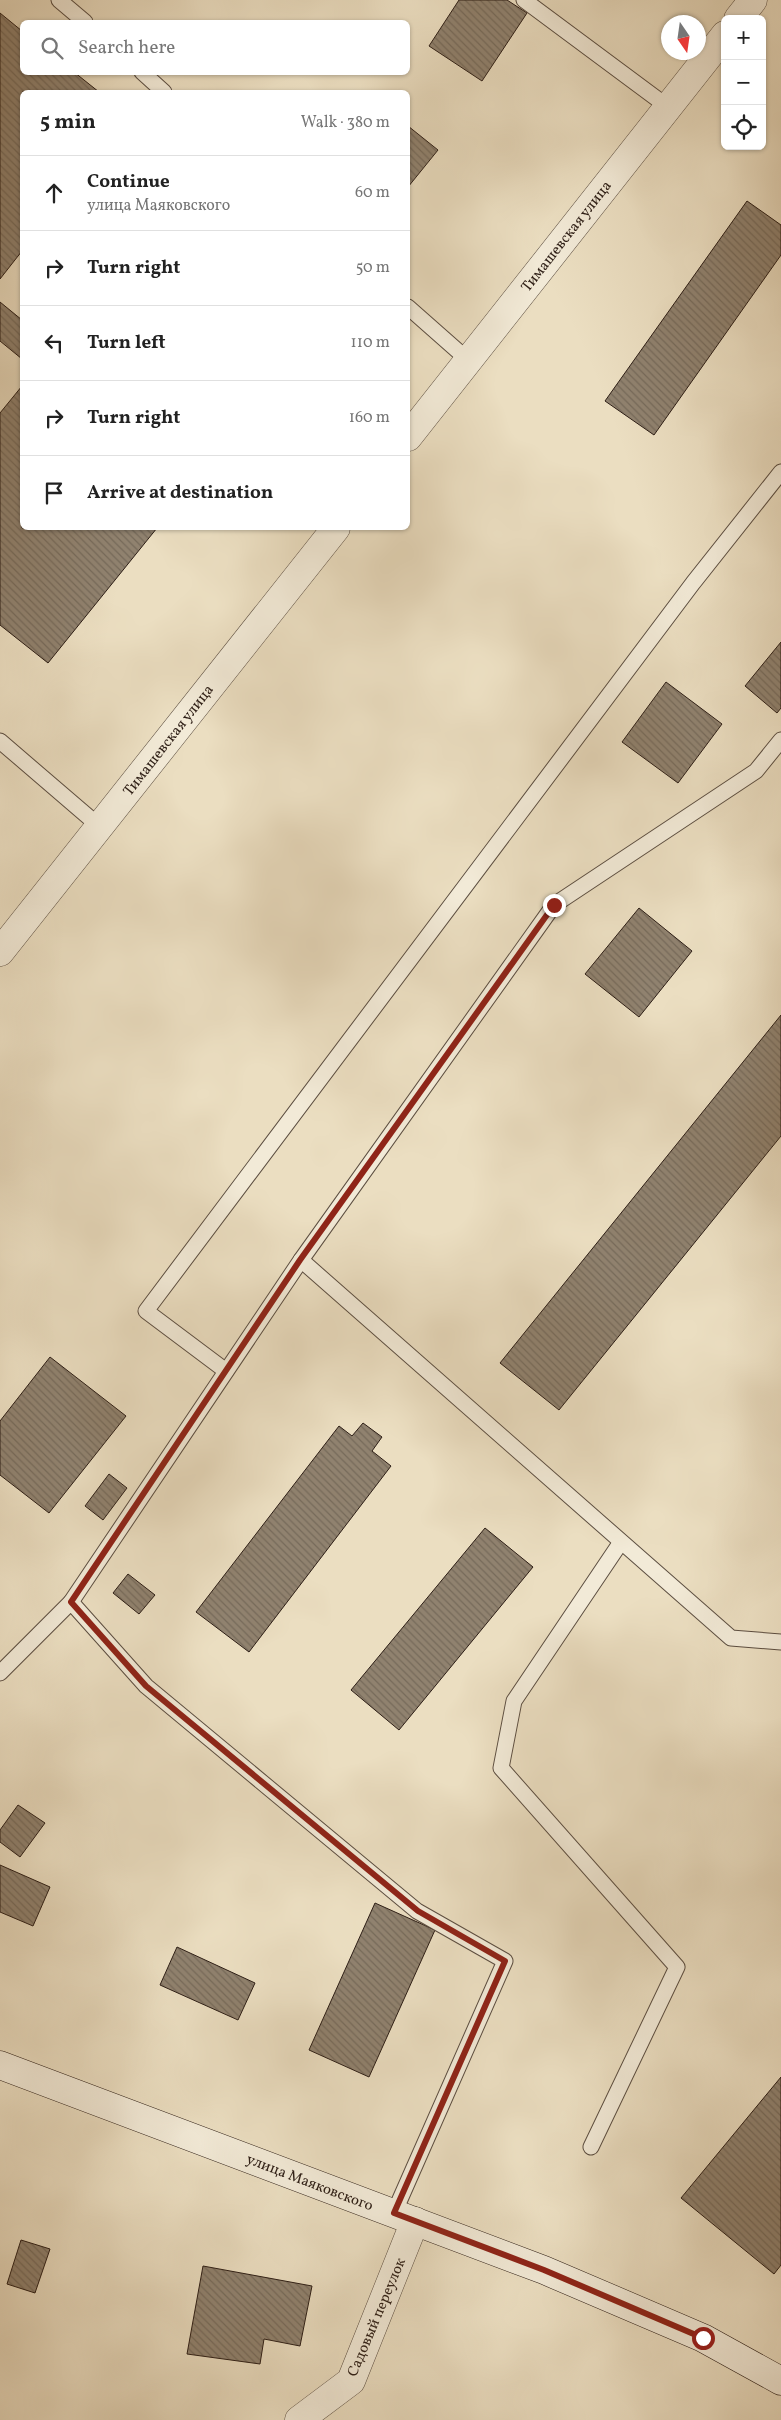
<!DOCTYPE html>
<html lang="en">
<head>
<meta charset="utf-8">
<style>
	:root { --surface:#fff; --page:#f2f2f2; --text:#222; --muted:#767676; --line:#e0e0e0 }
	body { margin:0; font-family:Vollkorn,serif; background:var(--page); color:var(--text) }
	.controls { position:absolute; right:15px; top:15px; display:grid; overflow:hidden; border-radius:8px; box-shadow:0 1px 4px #0004 }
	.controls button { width:45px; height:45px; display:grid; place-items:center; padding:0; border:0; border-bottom:1px solid var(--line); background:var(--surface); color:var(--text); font:25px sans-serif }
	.compass { position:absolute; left:661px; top:15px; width:45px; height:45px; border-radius:50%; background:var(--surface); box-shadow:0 1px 4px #0004; rotate:167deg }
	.stop { position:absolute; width:15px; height:15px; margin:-11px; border:4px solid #8f2418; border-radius:50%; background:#fff }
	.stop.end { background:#8f2418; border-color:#fff; box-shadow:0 1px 5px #0008 }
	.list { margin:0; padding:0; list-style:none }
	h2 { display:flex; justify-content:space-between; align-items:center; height:65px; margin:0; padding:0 20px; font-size:21px }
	h2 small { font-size:16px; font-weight:400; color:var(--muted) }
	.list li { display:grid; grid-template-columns:32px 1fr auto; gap:15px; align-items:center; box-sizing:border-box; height:75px; padding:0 20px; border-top:1px solid var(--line) }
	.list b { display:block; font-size:19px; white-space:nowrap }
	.list p { margin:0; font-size:16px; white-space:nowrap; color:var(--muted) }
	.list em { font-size:16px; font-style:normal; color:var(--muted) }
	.icon { flex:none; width:28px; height:28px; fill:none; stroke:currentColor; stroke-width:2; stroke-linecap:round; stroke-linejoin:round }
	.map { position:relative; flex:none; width:781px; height:2420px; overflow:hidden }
	.search { position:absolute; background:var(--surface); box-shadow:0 1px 4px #0004; left:20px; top:20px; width:390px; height:55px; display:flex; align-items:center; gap:12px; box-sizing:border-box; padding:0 18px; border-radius:8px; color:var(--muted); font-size:19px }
	.panel { position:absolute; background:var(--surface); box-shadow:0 1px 4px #0004; left:20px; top:90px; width:390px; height:440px; border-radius:8px }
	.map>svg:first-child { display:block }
</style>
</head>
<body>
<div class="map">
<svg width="781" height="2420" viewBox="0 0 781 2420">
	<defs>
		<pattern id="building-back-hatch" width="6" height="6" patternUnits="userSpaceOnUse" patternTransform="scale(1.25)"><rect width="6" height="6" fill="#90826f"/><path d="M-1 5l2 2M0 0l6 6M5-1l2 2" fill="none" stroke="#766a5a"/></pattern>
	</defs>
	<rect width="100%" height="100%" fill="#ebdec1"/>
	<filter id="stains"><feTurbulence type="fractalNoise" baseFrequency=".004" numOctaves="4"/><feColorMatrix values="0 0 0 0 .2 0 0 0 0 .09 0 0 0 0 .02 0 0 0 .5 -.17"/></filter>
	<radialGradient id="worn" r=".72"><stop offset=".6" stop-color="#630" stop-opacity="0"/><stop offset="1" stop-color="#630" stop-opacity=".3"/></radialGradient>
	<g fill="url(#building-back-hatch)" stroke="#2d1e16">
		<path d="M459,0H507L527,13L482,81L429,46Z"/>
		<path d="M0,13L22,31V72H74L99,92H22V251L0,279Z"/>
		<path d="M408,126L438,150L408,187Z"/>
		<path d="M747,201L781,225V255L654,435L605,401Z"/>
		<path d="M0,302L22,320V359L0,341Z"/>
		<path d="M22,386V528H157L48,663L0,625V413Z"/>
		<path d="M781,642V708L777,713L745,686Z"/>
		<path d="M666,682L722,724L678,783L622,742Z"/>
		<path d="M639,908L692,951L639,1017L585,974Z"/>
		<path d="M781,1015V1136L559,1410L500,1363Z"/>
		<path d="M50,1357L126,1416L49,1513L0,1475V1421Z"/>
		<path d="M363,1423L382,1437L372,1451L391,1466L249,1652L196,1612L339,1426L352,1436Z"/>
		<path d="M109,1474L127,1488L103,1520L85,1506Z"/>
		<path d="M485,1528L533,1567L399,1730L351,1690Z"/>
		<path d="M128,1574L155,1595L139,1614L113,1593Z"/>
		<path d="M18,1805L45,1823L20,1857L0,1842V1830Z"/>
		<path d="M0,1865L50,1887L33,1926L0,1912Z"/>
		<path d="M375,1903L435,1930L369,2077L309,2050Z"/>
		<path d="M177,1947L255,1983L238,2020L160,1985Z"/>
		<path d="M781,2077V2265L774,2274L681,2198Z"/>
		<path d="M21,2240L50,2249L35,2293L7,2284Z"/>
		<path d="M203,2266L312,2286L300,2346L264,2339L260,2364L187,2354Z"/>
	</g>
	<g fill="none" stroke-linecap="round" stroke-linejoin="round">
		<g stroke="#5c4e41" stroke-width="17">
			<g id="service">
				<path d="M59,0L85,22"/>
				<path d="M524,0L668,107"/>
				<path d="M142,72L164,92"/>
				<path d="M408,307L468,360"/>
				<path d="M0,741L99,826"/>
				<path d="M301,1260L731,1638L781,1642"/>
				<path d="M226,1371L146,1311L693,583L781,472"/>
				<path d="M71,1602L301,1260L554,905L756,771L781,740"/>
				<path d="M0,1673L71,1602L146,1686L417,1911L505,1961L394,2213"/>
				<path d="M591,2147L677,1967L501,1768L514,1701L621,1542"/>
			</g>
		</g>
		<g stroke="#5c4e41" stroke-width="29">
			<g id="minor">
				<path d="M738,19L753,0"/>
				<path d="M408,437L725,35"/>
				<path d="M0,952L336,528"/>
				<path d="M299,2420L351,2381L415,2221"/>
			</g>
		</g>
		<g stroke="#2d1e16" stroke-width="29">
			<path id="secondary" d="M0,2065L544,2270L703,2338L781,2381"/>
		</g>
		<use href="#service" stroke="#f2ead7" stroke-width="15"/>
		<use href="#minor" stroke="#f2ead7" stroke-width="28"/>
		<use href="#secondary" stroke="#f2ead7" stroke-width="28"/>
	</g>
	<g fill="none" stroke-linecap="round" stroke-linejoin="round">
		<path stroke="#8f2418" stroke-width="6" d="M554,905L300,1260L71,1602L146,1686L418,1911L505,1961L394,2213L544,2270L703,2338"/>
	</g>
	<g text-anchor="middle" stroke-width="5" stroke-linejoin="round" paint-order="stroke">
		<g font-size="15" fill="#2d1e16" stroke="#f2ead7">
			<text transform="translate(566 236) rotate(-52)" y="5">Тимашевская улица</text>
			<text transform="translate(168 740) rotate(-52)" y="5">Тимашевская улица</text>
			<text transform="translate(310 2182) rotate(21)" y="5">улица Маяковского</text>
			<text transform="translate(376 2317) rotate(-67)" y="5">Садовый переулок</text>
		</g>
	</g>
	<rect width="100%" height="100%" filter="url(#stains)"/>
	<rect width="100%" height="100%" fill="url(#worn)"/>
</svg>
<div class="controls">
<button>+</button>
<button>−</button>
<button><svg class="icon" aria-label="locate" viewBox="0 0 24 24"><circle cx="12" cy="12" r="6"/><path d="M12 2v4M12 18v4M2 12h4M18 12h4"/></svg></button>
</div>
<svg class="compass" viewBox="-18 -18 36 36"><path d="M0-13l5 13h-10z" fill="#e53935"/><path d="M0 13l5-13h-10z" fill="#767676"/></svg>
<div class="stop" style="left:703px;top:2338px"></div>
<div class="stop end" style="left:554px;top:905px"></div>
<div class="search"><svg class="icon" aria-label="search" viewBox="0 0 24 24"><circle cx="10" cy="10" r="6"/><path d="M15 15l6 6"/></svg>Search here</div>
<section class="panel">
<h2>5 min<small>Walk · 380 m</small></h2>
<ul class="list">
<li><svg class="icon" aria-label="ahead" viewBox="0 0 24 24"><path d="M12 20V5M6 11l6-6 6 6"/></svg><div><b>Continue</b><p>улица Маяковского</p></div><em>60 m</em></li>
<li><svg class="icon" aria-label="right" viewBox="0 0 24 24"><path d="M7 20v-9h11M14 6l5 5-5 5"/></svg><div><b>Turn right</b></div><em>50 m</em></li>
<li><svg class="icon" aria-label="left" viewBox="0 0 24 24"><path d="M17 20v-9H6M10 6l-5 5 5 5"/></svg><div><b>Turn left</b></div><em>110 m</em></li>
<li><svg class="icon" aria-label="right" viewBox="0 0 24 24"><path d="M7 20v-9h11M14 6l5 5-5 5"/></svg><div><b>Turn right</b></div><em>160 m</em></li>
<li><svg class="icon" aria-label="arrive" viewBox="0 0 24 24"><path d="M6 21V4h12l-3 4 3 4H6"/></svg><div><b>Arrive at destination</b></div></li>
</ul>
</section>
</div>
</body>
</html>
